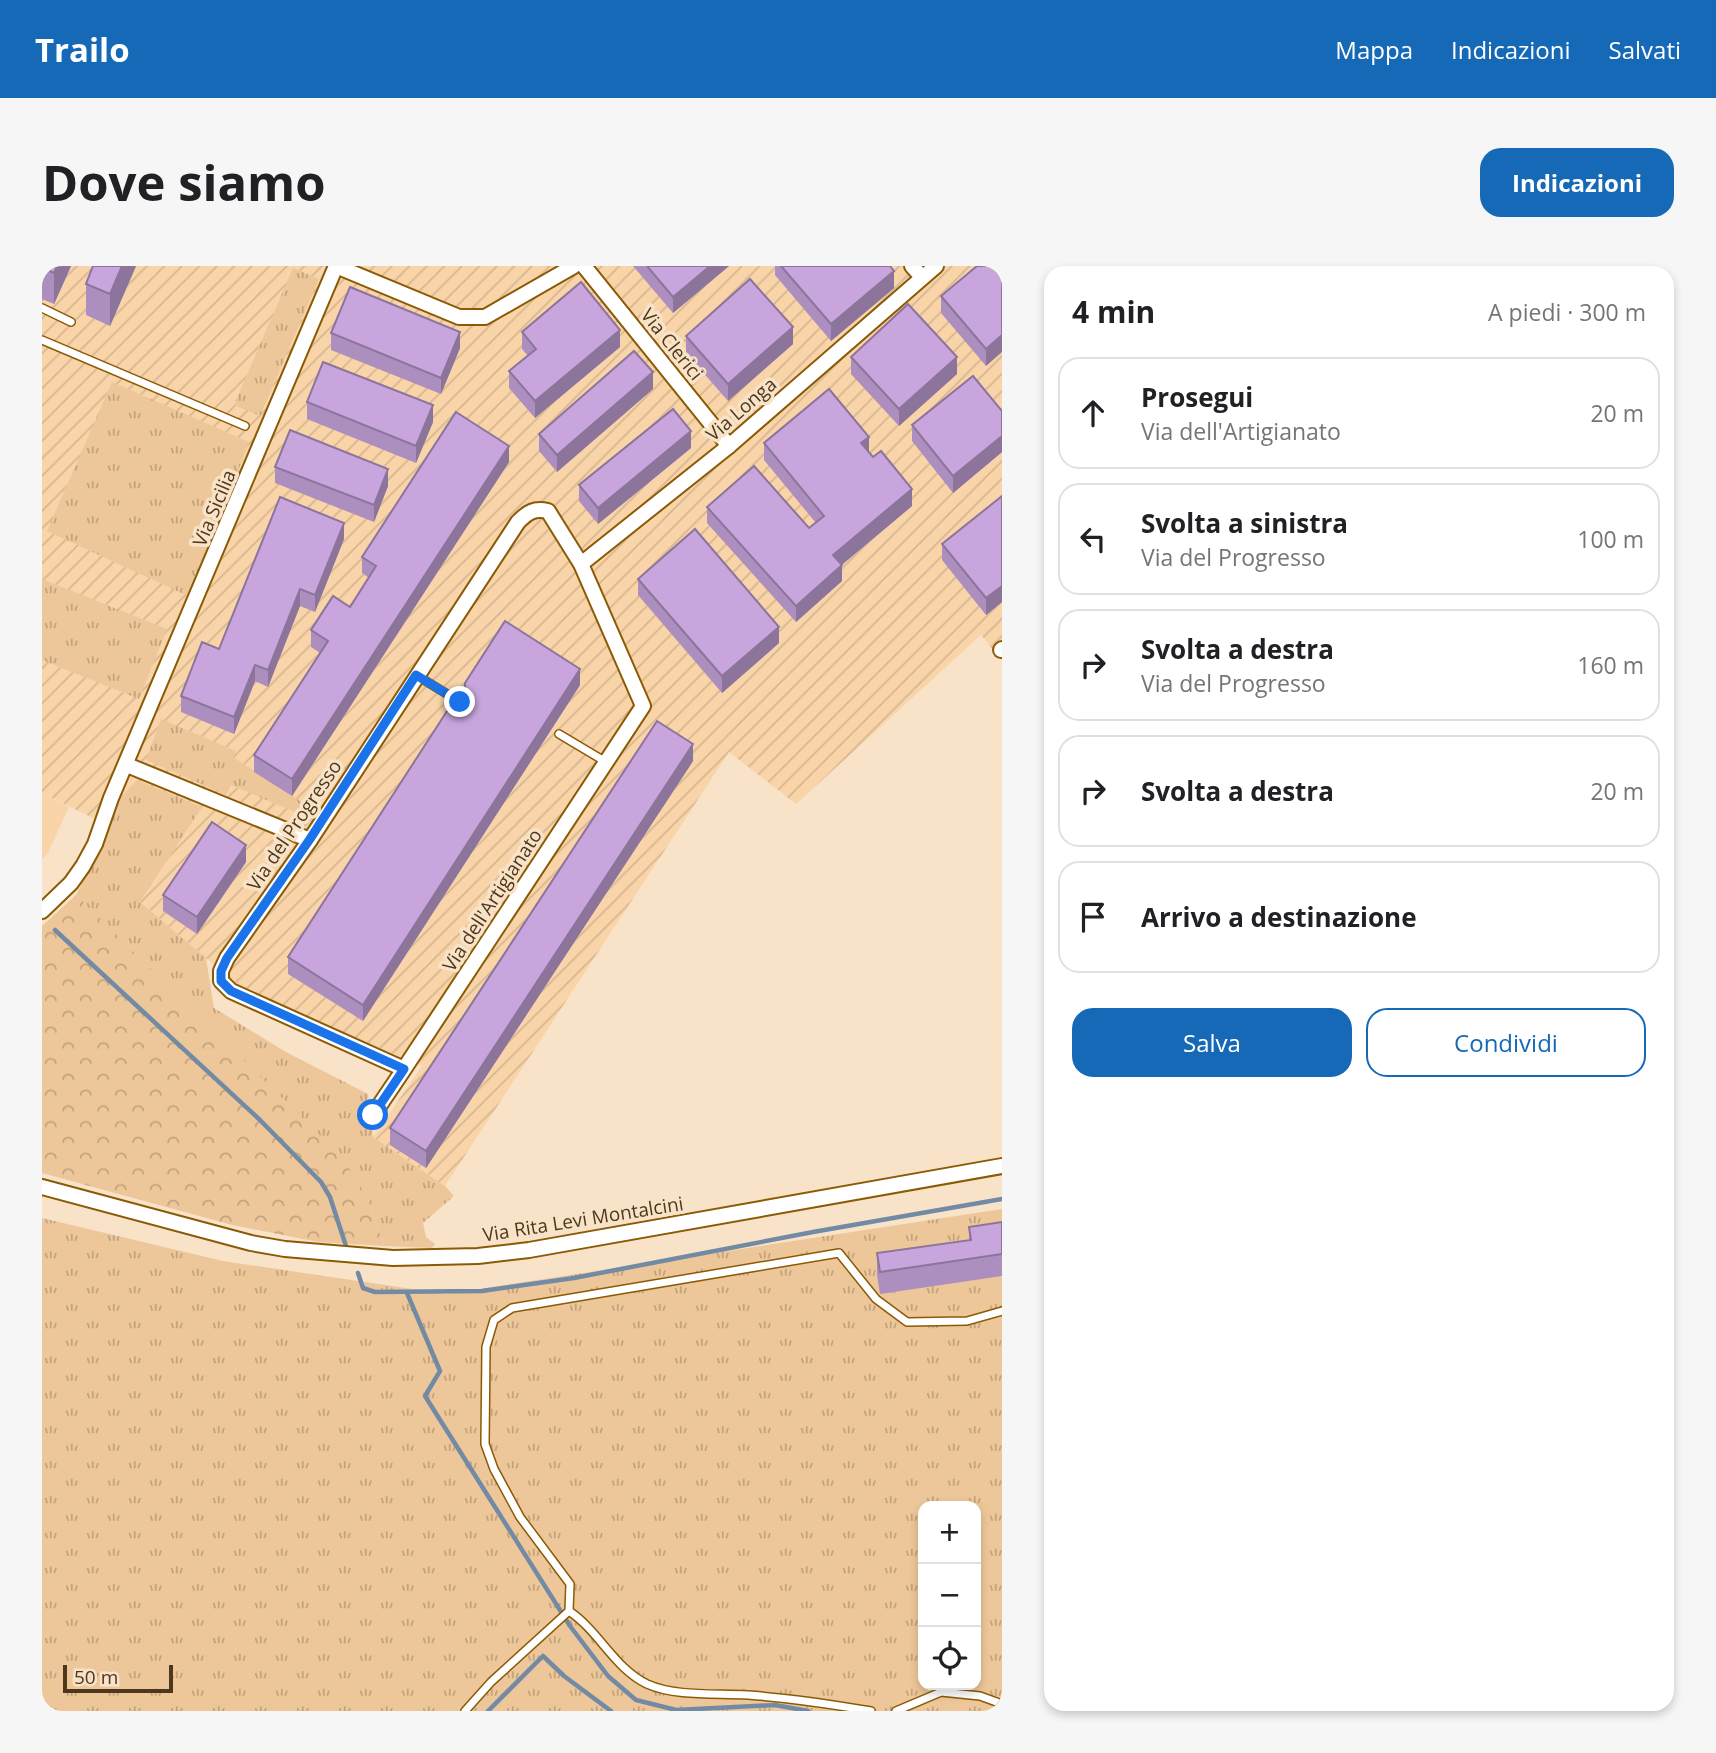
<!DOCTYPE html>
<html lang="it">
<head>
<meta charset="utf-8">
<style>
	:root { --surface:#fff; --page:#f6f6f6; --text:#202124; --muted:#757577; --line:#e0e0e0; --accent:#1669b7 }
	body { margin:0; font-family:"Open Sans",sans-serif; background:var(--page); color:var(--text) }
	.controls { position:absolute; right:21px; bottom:21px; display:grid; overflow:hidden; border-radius:14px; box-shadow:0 4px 10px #0003 }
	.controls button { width:63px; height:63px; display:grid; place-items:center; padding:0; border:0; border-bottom:2px solid var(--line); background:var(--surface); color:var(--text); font:35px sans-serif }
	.scale { position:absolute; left:21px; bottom:18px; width:110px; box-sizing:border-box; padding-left:7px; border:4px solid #4e381b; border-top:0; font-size:19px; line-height:24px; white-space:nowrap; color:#4e381b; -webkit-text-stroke:5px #f9e3c8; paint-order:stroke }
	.stop { position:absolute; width:21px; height:21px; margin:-16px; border:5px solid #1a73e8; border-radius:50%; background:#fff }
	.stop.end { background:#1a73e8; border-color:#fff; box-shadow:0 2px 7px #0008 }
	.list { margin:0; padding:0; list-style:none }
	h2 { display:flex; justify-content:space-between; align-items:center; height:91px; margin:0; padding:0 28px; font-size:30px }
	h2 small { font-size:23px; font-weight:400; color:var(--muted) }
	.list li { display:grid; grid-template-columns:46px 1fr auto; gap:21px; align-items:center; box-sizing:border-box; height:112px; margin:0 14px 14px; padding:0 14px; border:2px solid var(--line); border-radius:21px }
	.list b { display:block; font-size:26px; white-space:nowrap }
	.list p { margin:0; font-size:23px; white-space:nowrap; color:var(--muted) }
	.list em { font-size:23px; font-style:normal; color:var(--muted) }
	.actions { display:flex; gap:14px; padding:21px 28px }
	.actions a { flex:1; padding:16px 0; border:2px solid var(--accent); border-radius:21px; text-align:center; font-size:24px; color:var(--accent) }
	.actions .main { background:var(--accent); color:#fff }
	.icon { flex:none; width:38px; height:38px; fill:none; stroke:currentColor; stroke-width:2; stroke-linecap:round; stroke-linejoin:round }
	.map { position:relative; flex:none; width:960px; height:1445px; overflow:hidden; border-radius:21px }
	header { display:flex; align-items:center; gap:42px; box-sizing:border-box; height:98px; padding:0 35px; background:var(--accent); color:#fff }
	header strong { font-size:33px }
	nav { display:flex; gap:38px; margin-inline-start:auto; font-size:24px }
	.intro { display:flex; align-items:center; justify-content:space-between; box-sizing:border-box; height:168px; padding:0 42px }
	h1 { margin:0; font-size:49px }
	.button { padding:18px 32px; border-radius:21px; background:var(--accent); color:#fff; font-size:24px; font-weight:700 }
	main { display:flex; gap:42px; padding:0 42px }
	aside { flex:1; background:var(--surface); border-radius:21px; box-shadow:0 4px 10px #0003 }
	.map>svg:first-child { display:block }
</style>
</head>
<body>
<header>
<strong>Trailo</strong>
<nav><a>Mappa</a><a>Indicazioni</a><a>Salvati</a></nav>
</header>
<div class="intro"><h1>Dove siamo</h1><a class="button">Indicazioni</a></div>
<main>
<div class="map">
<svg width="960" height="1445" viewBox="0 0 960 1445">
	<defs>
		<pattern id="industrial-furrows" width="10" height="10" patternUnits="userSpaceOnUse" patternTransform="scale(1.75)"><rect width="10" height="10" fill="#f9d4a8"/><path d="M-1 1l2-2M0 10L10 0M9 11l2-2" fill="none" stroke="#d7b790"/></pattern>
		<pattern id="grass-tufts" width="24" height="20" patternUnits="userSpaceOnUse" patternTransform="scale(1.75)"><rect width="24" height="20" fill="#edc799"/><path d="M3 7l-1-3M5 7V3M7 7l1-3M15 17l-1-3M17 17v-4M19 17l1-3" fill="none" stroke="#c2a37c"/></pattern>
		<pattern id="forest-crowns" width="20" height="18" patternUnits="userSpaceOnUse" patternTransform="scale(1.75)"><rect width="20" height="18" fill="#edc799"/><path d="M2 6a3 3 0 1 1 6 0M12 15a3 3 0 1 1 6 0" fill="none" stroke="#c2a37c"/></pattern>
	</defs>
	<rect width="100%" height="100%" fill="#f9e3c8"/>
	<path fill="#f9d4a8" d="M0,527L27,541L5,589L0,593Z"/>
	<path fill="url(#industrial-furrows)" d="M0,0H960V395L939,369L754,538L687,486L403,920L331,871L380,800L192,720L179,705L98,636L159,541L77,533L67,560L0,527Z"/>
	<g fill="url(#grass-tufts)" fill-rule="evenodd">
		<path d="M251,2L277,13L218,150L192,139Z"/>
		<path d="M70,116L207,176L148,331L5,265Z"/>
		<path d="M0,313L125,363L97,433L0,394Z"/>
		<path d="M119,453L194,485L191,491L267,541L260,549L189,519L184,529L104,494Z"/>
		<path d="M95,514L160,541L98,636L164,692L172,742L244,786L326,828L331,871L403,920L412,930L381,957L384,971L393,978L390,982L342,980L325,931L34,629L54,590L77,533Z"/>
		<path d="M960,943V1445H0V952L181,995L404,1028ZM881,1240H934V1419H881Z"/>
	</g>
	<path fill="url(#forest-crowns)" d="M34,629L300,891L325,931L342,980L276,976L190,959L0,907V660Z"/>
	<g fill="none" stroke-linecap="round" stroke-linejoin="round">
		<g stroke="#728aa4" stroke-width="4.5">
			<path d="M13,664L218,854L279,916L288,931L304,980"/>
			<path d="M316,1007L321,1022L333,1026L440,1025L532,1012L771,966L960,933"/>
			<path d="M365,1027L398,1105L383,1130L528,1360L566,1410L594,1434L634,1444L733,1439L766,1445"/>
			<path d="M446,1445L501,1390L522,1410L569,1445"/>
		</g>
		<g stroke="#8b5a04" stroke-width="10">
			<g id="lane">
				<path d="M0,42L29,56"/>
				<path d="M0,74L203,160"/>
				<path d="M374,409L418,436"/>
				<path d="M517,468L564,496"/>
				<path d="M527,1345C557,1365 572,1402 605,1418C634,1431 674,1427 706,1429C747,1432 788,1438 829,1445"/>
				<path d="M423,1445L449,1416L527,1345L528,1318L478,1251L452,1203L443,1178L444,1081L452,1054L470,1042L797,987L834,1033L865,1056L925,1055L960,1045"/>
				<path d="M854,1445L899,1426L938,1430L960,1438"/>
			</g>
		</g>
		<g stroke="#8b5a04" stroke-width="18">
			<g id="street">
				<path d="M294,0L417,51H443L532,0"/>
				<path d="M542,0L687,180"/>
				<path d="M870,0L880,11"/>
				<path d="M539,298L687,180L894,0"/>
				<path d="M959,384L960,383"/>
				<path d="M85,499L268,574"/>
				<path d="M0,645L29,617L41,600L53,578L69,532L294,0"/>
				<path d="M331,849L362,803L601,440L539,298L506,245C492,242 486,246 476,256L268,574L185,692L179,705V715L189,725L362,803"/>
				<path d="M0,921L209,977L243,983L351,992L436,990L487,984L960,900"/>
			</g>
		</g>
		<use href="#lane" stroke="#fff" stroke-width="7"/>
		<use href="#street" stroke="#fff" stroke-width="14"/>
	</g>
	<g fill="#ac8fbe">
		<path d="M0,0H29L12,38L0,33Z"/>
		<path d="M94,0L68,60L44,49V18Z"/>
		<path d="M591,0H687L631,47Z"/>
		<path d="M733,0H848L852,22L789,75L733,9Z"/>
		<path d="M960,0L944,100L899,47V30Z"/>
		<path d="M480,66L578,81L493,152L467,122V105L486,90L480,83Z"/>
		<path d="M289,67L418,82L399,128L289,84Z"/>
		<path d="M644,70L751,78L686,135L644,87Z"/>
		<path d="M809,91L915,108L857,160L809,108Z"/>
		<path d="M611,123L515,206L497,185V168Z"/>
		<path d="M265,136L391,156L374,197L265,153Z"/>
		<path d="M960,145V186L911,227L870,175V159Z"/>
		<path d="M722,177L827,186L870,240L800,299V315L754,356L665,257V241L767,262L774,257L722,194Z"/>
		<path d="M649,182L556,258L537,235V219Z"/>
		<path d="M467,196L250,530L212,506V489L278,387L269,381V364L308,341L327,312L320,307V291Z"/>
		<path d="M233,201L346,220L332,256L233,217Z"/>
		<path d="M960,230V336L944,349L900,294V278Z"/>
		<path d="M302,273L273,346L258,340L226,421L213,415L192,468L139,446V430L177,383Z"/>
		<path d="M596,313L737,377L680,427L596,329Z"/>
		<path d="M538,419L321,755L246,708V691Z"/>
		<path d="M651,495L384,902L348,879V862Z"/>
		<path d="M204,596L155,668L121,645V629Z"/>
		<path d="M960,956V1010L838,1028L835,1009V987L927,974V961Z"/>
	</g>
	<g fill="#8c749b">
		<path d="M15,0H29L12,38V7Z"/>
		<path d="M80,0H94L68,60V28Z"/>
		<path d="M668,0H687L631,47V31Z"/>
		<path d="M852,5V22L789,75V58Z"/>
		<path d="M751,61V78L686,135V118Z"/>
		<path d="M578,64V81L493,152V135Z"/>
		<path d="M418,66V82L399,128V112Z"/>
		<path d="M960,69V86L944,100V83Z"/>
		<path d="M915,91V108L857,160V143Z"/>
		<path d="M611,106V123L515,206V189Z"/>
		<path d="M391,139V156L374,197V180Z"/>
		<path d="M649,165V182L556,258V242Z"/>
		<path d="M960,170V186L911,227V210Z"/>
		<path d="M827,171V187L819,177Z"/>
		<path d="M467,180V196L250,530V513Z"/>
		<path d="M346,203V220L332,256V239Z"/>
		<path d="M870,223V240L791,306V289Z"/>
		<path d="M302,257V273L273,346V329Z"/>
		<path d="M800,299V315L754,356V340Z"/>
		<path d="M960,320V336L944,349V332Z"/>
		<path d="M258,323V340L226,421V404Z"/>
		<path d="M737,361V377L680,427V410Z"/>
		<path d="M213,399V415L192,468V451Z"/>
		<path d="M538,403V419L321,755V739Z"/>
		<path d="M651,478V495L384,902V885Z"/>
		<path d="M204,579V596L155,668V651Z"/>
	</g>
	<g fill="#c8a6dd" stroke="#8c749b" stroke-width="2">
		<path d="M0,0H15L12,7L0,2Z"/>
		<path d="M51,0H80L68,28L44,18Z"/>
		<path d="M605,0H668L631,31Z"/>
		<path d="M739,0H848L852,5L789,58Z"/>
		<path d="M935,0H960V69L944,83L899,30Z"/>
		<path d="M708,13L751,61L686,118L644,70Z"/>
		<path d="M539,16L578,64L493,135L467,105L494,83L480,66Z"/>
		<path d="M308,21L418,66L399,112L289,67Z"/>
		<path d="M866,38L915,91L857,143L809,91Z"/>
		<path d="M592,85L611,106L515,189L497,168Z"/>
		<path d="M281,96L391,139L374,180L265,136Z"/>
		<path d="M931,110L960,145V170L911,210L870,159Z"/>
		<path d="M787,123L827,171L819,177L831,191L839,185L870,223L791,289L800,299L754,340L665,241L712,200L767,262L782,250L722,177Z"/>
		<path d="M631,143L649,165L556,242L537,219Z"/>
		<path d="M414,146L467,180L250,513L212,489L286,375L269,364L291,330L308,341L334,300L320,291Z"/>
		<path d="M248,164L346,203L332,239L233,201Z"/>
		<path d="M960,230V320L944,332L900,278Z"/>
		<path d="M238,231L302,257L273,329L258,323L226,404L213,399L192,451L139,430L160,376L177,383Z"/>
		<path d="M653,263L737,361L680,410L596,313Z"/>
		<path d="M463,355L538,403L321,739L246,691L418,425L423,423V417Z"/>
		<path d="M615,455L651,478L384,885L348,862Z"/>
		<path d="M170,556L204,579L155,651L121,629Z"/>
		<path d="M960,956V988L838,1006L835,987L929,974L927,961Z"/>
	</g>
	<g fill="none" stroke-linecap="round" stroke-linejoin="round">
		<path stroke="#1a73e8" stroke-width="9" d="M331,849L362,803L189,725L179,715V705L185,692L268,573L374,409L418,436"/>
	</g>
	<g text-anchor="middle" stroke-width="7" stroke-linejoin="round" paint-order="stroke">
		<g font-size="19" fill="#4e381b" stroke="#f9e3c8">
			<text transform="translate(630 78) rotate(51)" y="7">Via Clerici</text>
			<text transform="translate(699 143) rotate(-41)" y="7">Via Longa</text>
			<text transform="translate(172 242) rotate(-67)" y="7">Via Sicilia</text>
			<text transform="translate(252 559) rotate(-56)" y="7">Via del Progresso</text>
			<text transform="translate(450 634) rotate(-57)" y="7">Via dell'Artigianato</text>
			<text transform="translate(541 953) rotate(-9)" y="7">Via Rita Levi Montalcini</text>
		</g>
	</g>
</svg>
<div class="controls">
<button>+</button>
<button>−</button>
<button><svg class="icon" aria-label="locate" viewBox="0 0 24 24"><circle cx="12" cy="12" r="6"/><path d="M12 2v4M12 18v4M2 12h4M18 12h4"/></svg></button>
</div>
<div class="scale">50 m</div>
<div class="stop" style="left:331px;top:849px"></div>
<div class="stop end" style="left:418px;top:436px"></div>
</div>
<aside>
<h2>4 min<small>A piedi · 300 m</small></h2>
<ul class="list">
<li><svg class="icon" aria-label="ahead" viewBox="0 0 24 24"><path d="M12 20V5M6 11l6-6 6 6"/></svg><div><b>Prosegui</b><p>Via dell'Artigianato</p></div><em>20 m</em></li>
<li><svg class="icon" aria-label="left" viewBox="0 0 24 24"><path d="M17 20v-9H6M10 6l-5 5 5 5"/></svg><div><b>Svolta a sinistra</b><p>Via del Progresso</p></div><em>100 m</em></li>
<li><svg class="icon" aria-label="right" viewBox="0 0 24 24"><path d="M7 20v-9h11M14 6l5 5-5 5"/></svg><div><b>Svolta a destra</b><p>Via del Progresso</p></div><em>160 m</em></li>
<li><svg class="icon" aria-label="right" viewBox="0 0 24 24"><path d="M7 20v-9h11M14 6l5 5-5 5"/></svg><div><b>Svolta a destra</b></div><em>20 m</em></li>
<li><svg class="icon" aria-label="arrive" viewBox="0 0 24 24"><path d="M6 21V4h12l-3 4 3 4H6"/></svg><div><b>Arrivo a destinazione</b></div></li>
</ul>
<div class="actions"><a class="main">Salva</a><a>Condividi</a></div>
</aside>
</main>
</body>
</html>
